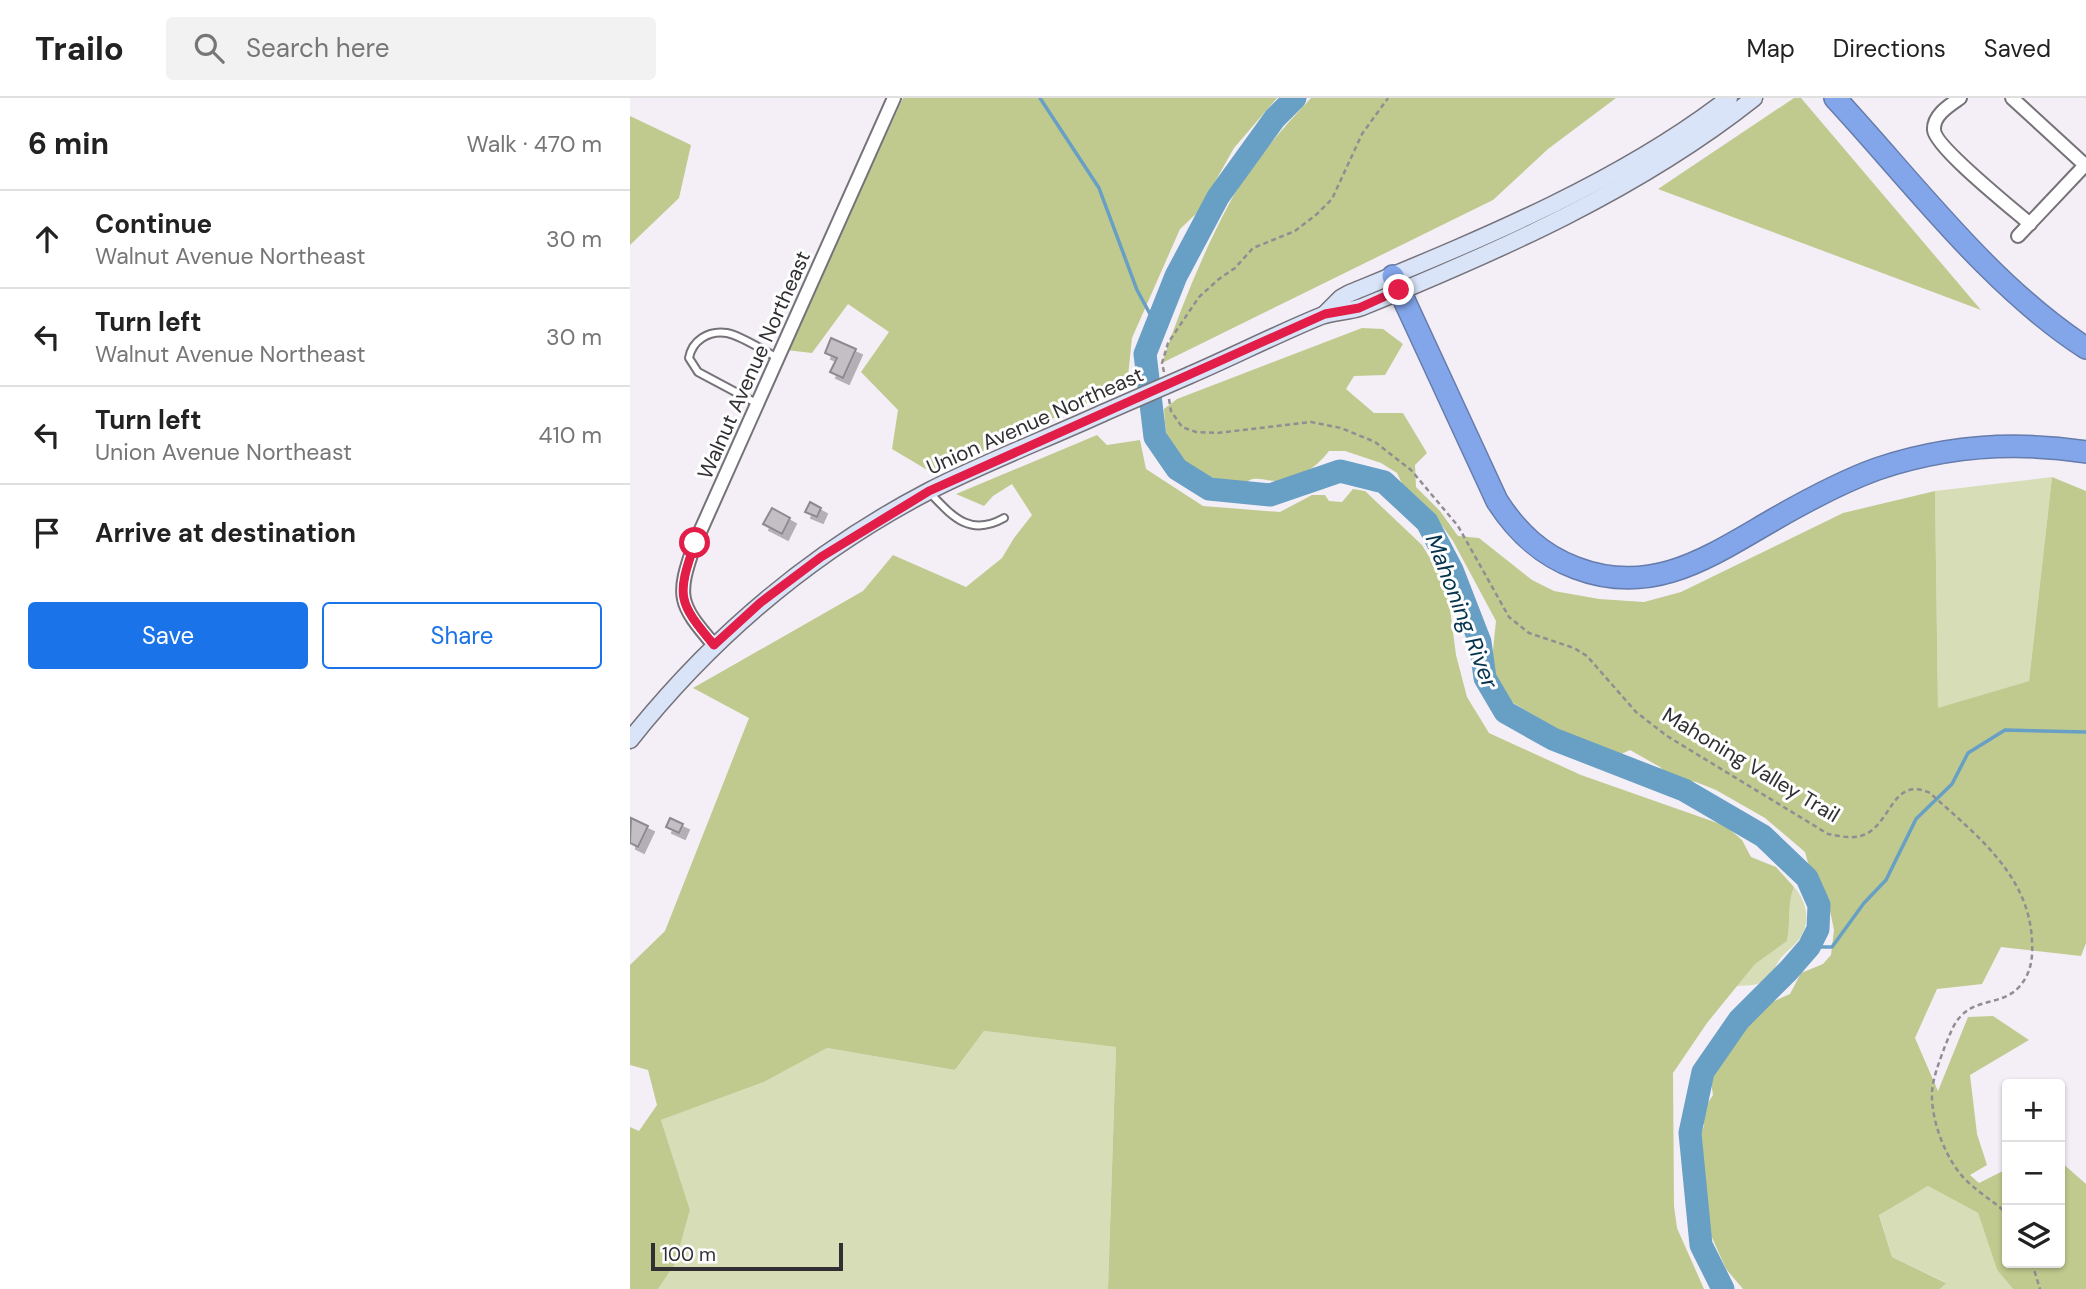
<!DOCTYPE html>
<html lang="en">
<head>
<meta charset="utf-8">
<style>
	:root { --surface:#fff; --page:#f2f2f2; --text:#222; --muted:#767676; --line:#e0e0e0; --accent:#1a73e8 }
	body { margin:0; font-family:"DM Sans",sans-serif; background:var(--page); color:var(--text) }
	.controls { position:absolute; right:21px; bottom:21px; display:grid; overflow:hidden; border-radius:7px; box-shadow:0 2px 5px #0004 }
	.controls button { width:63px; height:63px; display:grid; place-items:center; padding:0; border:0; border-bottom:2px solid var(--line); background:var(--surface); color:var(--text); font:35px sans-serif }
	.scale { position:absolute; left:21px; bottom:18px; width:192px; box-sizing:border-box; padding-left:7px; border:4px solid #312f32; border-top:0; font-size:19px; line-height:24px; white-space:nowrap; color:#312f32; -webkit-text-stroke:5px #fefefe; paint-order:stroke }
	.stop { position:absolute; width:21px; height:21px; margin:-16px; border:5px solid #e11d48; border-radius:50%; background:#fff }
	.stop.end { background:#e11d48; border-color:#fff; box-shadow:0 2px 7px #0008 }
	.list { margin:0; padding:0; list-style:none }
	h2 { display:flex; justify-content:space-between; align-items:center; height:91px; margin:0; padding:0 28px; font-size:30px }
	h2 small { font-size:23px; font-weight:400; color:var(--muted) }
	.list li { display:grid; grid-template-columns:46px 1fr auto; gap:21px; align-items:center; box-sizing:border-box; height:98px; padding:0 28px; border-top:2px solid var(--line) }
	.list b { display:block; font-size:26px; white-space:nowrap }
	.list p { margin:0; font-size:23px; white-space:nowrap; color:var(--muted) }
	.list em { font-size:23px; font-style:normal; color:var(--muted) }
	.actions { display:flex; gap:14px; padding:21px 28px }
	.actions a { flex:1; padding:16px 0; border:2px solid var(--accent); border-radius:7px; text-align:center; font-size:24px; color:var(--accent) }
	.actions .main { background:var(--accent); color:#fff }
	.icon { flex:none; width:38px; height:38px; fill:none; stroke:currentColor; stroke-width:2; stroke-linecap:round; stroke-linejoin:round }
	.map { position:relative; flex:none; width:1456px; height:1191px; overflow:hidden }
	header { display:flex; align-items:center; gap:42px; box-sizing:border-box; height:98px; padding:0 35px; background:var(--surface); border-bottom:2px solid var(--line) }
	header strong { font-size:33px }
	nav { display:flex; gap:38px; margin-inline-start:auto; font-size:24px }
	.search { width:490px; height:63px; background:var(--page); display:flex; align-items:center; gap:18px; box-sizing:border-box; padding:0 24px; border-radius:7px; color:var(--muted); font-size:26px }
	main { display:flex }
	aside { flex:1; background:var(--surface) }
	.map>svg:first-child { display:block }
</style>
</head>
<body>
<header>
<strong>Trailo</strong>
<div class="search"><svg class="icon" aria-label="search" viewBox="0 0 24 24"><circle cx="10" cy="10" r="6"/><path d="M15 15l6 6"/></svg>Search here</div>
<nav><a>Map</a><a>Directions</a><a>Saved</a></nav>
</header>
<main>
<aside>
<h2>6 min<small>Walk · 470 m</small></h2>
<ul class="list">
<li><svg class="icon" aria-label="ahead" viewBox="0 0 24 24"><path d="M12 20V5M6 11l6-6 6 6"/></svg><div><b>Continue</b><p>Walnut Avenue Northeast</p></div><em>30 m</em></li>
<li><svg class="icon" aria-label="left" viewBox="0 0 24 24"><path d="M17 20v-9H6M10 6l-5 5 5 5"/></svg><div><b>Turn left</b><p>Walnut Avenue Northeast</p></div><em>30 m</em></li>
<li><svg class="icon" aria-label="left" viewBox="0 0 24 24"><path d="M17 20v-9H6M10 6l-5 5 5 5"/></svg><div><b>Turn left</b><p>Union Avenue Northeast</p></div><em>410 m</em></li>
<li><svg class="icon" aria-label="arrive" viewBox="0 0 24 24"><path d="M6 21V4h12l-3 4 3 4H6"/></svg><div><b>Arrive at destination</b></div></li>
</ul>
<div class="actions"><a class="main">Save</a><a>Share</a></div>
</aside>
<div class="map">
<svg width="1456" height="1191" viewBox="0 0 1456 1191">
	<defs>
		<filter id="shadow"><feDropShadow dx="6" dy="6" stdDeviation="0" flood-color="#0004"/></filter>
	</defs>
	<rect width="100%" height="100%" fill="#f4eff7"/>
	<g fill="#d7deb7">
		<path d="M1422,379L1399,583L1308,611L1305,393Z"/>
		<path d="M1164,789C1177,803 1181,824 1170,840C1165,848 1156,853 1150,861C1146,866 1144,875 1139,880C1130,888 1118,887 1107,888L1125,865L1157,843C1161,824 1157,806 1164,789Z"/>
		<path d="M354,933L486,949L478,1191H28L45,1166L60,1112L31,1022L134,984L197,950L325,972Z"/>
		<path d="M1298,1088L1348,1115L1367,1172L1383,1191H1310L1315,1184L1262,1159L1249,1116Z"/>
	</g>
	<g fill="#c0ca8e">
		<path d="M273,0H647L604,50L568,114L550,131L502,240L498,278L495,287L304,376L262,351L268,312L231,274L259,234L218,206L182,255L156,252Z"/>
		<path d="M681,0H986L918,51L863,102L532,265C550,211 572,157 599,106C620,67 651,32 681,0Z"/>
		<path d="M1164,0H1171L1351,212L1028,91Z"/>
		<path d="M0,18L61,47L49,100L0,147Z"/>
		<path d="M732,230L753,231L773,246L755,277L724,278L716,291L744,315H773L797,355L785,367L786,389L810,413L828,438L849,440L902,482L924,493L969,501L1014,504L1051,494L1213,415L1305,393L1308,610L1399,583L1422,379L1456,393V845L1451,858L1371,849L1352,886L1307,891L1285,940L1308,993L1338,919L1363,918L1399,942L1340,977L1347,1036L1357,1067L1340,1077L1349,1085L1377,1071V1165H1430V1063L1456,1086V1191H1383L1367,1172L1348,1115L1298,1088L1249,1117L1262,1159L1316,1185L1310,1191H1113L1096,1171L1076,1126L1068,1043L1074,1028L1072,1014L1083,997L1080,978L1084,964L1135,907L1160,896L1171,875L1193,866L1201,857L1204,832L1199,808L1191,789L1180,772L1175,754L1135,720L1086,692L1066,684L1039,679L1030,669L1000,652L980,661L949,649L928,637L915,624L875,600L861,571L866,523L823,443L803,415L775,392L767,375L751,365L715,353H699C685,371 668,382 645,383C638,383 630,380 623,381C618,382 614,387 609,387C589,391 554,376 544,358C536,344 535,326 534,311L547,301Z"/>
		<path d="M467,337L477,347L510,342L516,371L573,408L650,414L682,397H695L699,403L712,404L723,391L735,393L792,447L817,488L826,557L837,599L859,635L951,677L1096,728L1112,742L1121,759L1146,769L1164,789C1157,806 1161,824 1157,843L1125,866L1077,925L1043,975L1044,1108L1047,1130L1074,1191H478L486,949L354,933L325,972L197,950L134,984L31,1022L60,1112L45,1166L28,1191H0V1029L9,1033L27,1007L18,972L0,967V867L35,833L119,620L63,590L233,493L263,457L336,489L372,460L384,440L402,417L382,386L363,398L354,408L326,396Z"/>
	</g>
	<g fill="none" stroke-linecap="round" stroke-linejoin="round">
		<g stroke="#689fc4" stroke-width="3.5">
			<path d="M410,0L469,90L507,192L526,227"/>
			<path d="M1179,849H1202L1234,805L1256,782L1286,721L1322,686L1338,655L1375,632L1456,634"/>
		</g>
		<path stroke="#689fc4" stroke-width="23" d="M665,0L645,20L588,99L546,178L515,256L525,339L547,371L579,391L640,397L710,373L754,384L797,424L822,472L850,544L855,580L875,614L923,641L1054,692L1133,738L1177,780L1189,807L1188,831L1179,849L1159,872L1109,922L1073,974L1060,1035L1071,1147L1093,1191"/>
	</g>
	<g fill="#c4bec5" stroke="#8e888f" stroke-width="2" filter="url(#shadow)">
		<path d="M201,240L226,251L213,280L200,274L207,260L195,255Z"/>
		<path d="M180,404L191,410L187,419L175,414Z"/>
		<path d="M142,410L160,420L152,436L133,426Z"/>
		<path d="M1,720L18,728L8,749L0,745Z"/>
		<path d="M40,720L53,726L49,735L36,729Z"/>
	</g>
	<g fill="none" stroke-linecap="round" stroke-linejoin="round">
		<g stroke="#767279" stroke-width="10">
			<g id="service">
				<path d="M128,306L68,274L59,260C62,243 78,232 97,235C112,238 134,253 148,260"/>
				<path d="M300,395C323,419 340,439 374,420"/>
			</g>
		</g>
		<g stroke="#767279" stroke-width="16">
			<g id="minor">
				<path d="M1330,0C1320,7 1303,17 1304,32C1305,49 1384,112 1400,126"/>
				<path d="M1382,0L1455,67"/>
				<path d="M1388,138L1456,66"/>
				<path d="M84,547C48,505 46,499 65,445L264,0"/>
			</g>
		</g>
		<g stroke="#767279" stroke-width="19">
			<g id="secondary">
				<path d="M695,216L711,200L718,196C846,143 990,85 1099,0"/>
				<path d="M560,277C604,258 647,236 691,218C704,213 719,214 732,209C869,153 1008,92 1124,0"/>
				<path d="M0,642C82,539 182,454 299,393C356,364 416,341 473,315"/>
			</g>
		</g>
		<g stroke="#667caa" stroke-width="24">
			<g id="motorway">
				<path d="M1205,0C1282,83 1360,188 1456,250"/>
				<path d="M763,178L867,403C887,434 911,457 946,470C1022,499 1079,459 1143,422C1176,403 1211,384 1247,371C1315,348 1386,343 1456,354"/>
			</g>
		</g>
		<g stroke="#918d93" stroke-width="2.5" stroke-dasharray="5 3.5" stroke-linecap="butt">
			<path d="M534,274L532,265L538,245L569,199L589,181L605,170L623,150L665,133L687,116L702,101L732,36L758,0"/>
			<path d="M539,301L541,313L552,329L566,334L587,335L681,324L711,330L745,344L781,372L828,428L879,519L899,535L944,550L957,558L1006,614L1037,638L1198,736C1210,738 1224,742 1236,736C1262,723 1263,678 1300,695C1345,736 1400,777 1402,844C1403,860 1401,876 1389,889C1374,906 1349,901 1333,916C1323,925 1320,937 1315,948C1310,962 1303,979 1302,994C1301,1019 1312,1050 1326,1070C1339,1090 1361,1100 1377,1116"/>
			<path d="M1402,1165L1410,1191"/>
		</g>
		<use href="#service" stroke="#fff" stroke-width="6"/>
		<use href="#minor" stroke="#fff" stroke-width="12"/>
		<use href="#secondary" stroke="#dae4f9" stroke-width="16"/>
		<use href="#motorway" stroke="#83a6eb" stroke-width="21"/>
		<g stroke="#767279" stroke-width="19" stroke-linecap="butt">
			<path id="secondary-bridge" d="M473,315L560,277"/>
		</g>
		<use href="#secondary-bridge" stroke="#dae4f9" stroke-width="16"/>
	</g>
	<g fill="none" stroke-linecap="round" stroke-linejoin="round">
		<path stroke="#e11d48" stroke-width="9" d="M65,445C46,499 48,504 84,547L130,505L191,459L299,393L695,216L729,210L769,192"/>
	</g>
	<g text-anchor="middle" stroke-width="6" stroke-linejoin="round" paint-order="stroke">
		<g font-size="21" fill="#312f32" stroke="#fefefe">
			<text transform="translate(124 267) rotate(-66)" y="7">Walnut Avenue Northeast</text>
			<text transform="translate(405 323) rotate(-24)" y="7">Union Avenue Northeast</text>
			<text transform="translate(1121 667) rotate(31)" y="7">Mahoning Valley Trail</text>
		</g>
		<g font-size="23" font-style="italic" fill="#05344e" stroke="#fefefe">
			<text transform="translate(832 513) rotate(69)" y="8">Mahoning River</text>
		</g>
	</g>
</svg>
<div class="controls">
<button>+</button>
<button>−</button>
<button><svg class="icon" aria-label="layers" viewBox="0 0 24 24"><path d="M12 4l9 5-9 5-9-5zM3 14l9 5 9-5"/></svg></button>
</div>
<div class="scale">100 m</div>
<div class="stop" style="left:65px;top:445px"></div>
<div class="stop end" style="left:769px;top:192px"></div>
</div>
</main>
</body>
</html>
